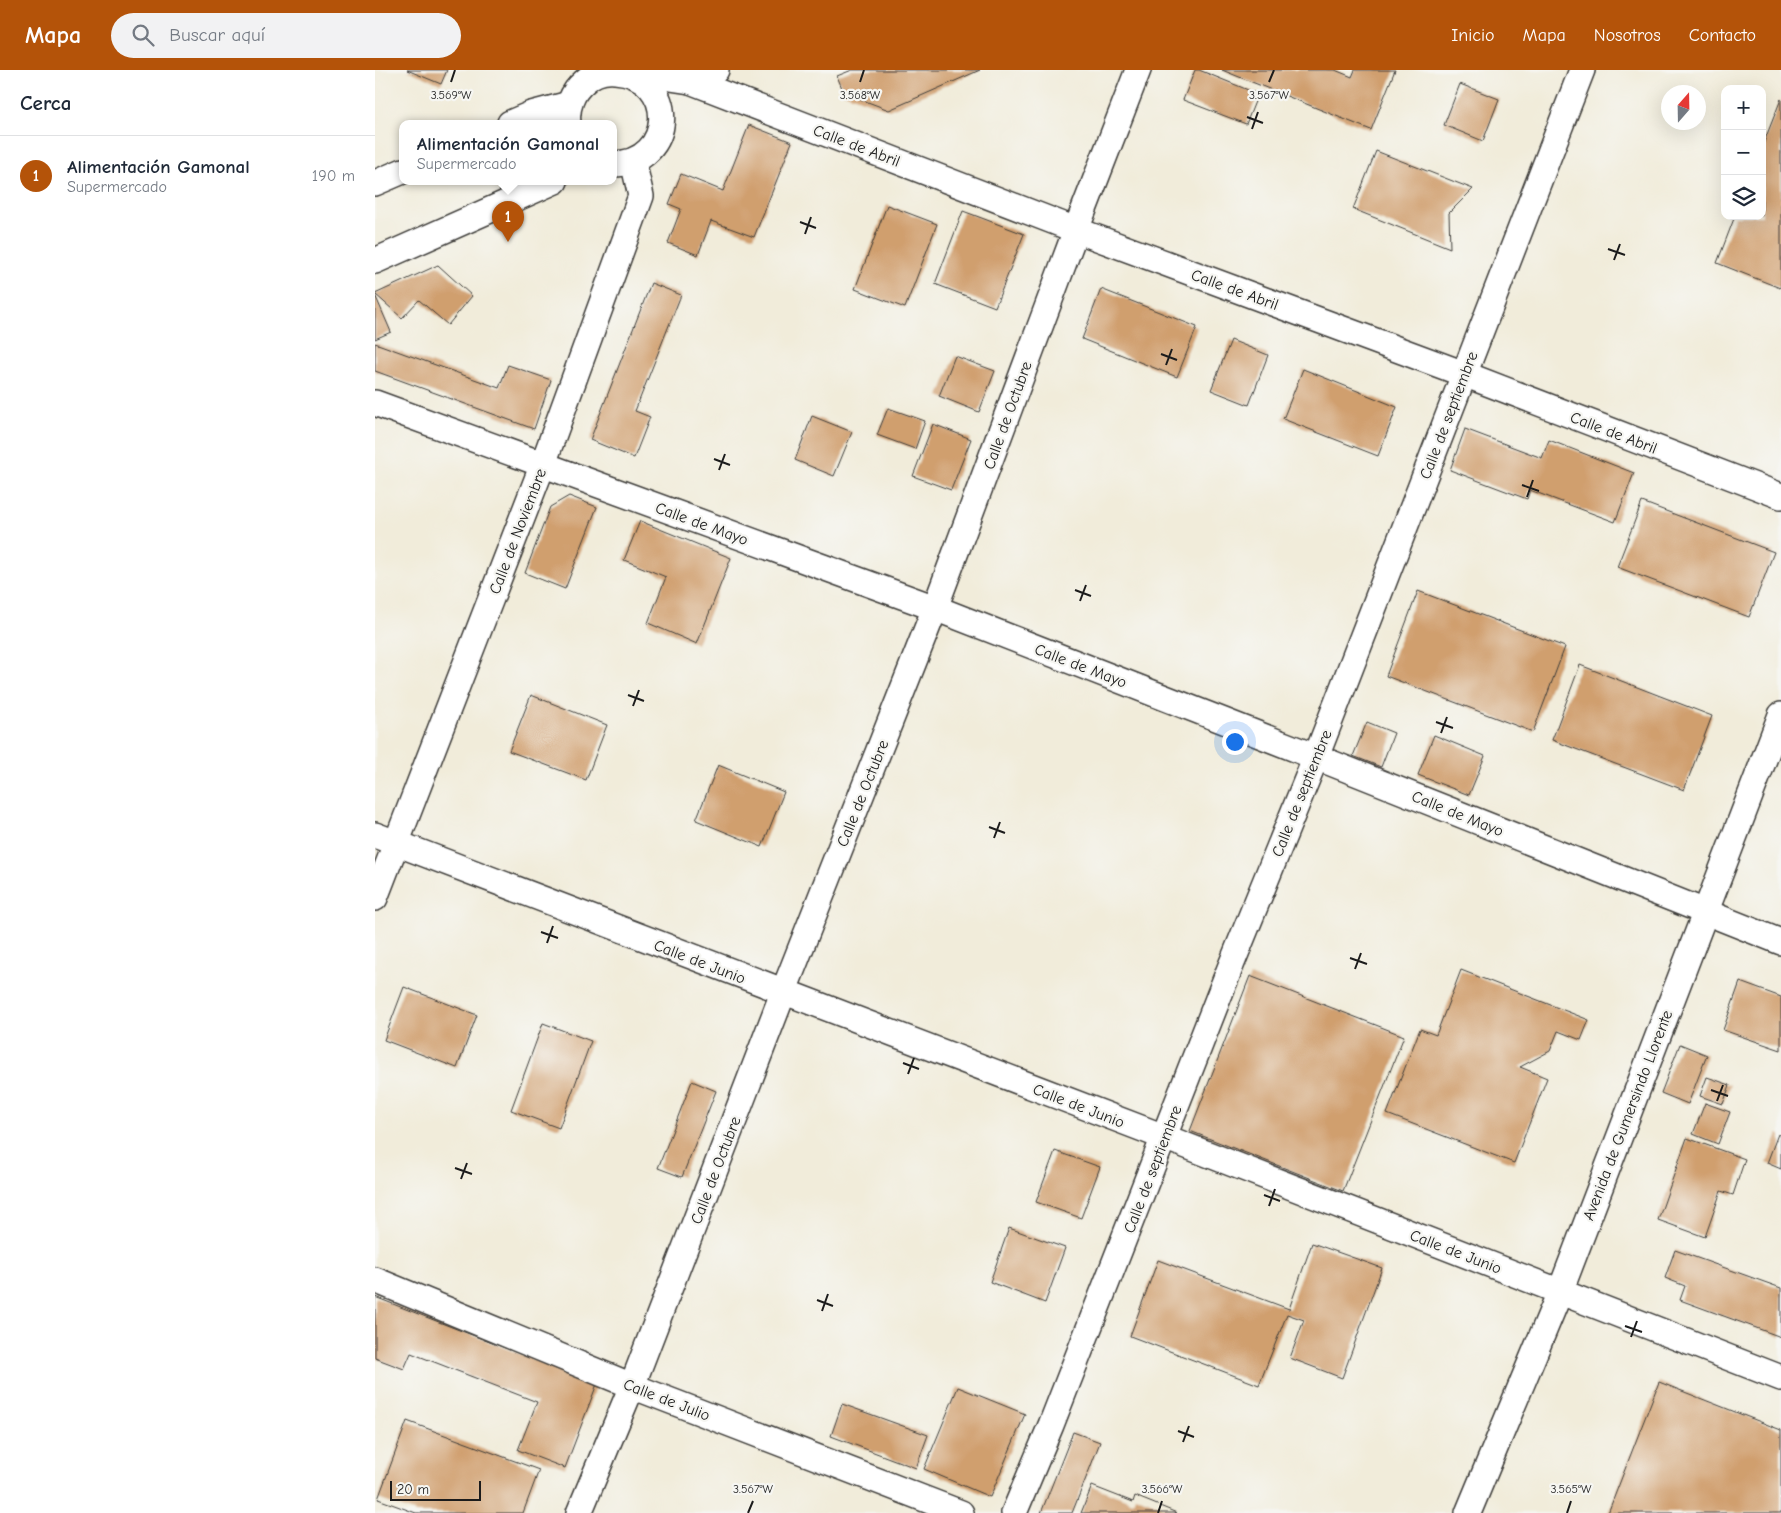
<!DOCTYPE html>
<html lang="es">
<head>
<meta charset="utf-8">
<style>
	:root { --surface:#fff; --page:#f2f2f3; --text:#1f2937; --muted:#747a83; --line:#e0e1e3; --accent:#b45309 }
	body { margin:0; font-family:"Comic Neue",sans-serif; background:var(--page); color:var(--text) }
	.controls { position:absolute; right:15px; top:15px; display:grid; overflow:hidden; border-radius:10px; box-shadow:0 5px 20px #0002 }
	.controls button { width:45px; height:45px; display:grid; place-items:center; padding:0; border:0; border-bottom:1px solid var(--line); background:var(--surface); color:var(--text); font:25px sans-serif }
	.compass { position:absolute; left:1286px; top:15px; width:45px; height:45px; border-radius:50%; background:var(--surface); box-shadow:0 5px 20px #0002; rotate:20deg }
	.scale { position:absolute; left:15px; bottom:12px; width:91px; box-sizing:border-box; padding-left:5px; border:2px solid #1c1c1c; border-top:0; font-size:14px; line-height:18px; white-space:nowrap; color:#1c1c1c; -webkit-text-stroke:4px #f6f6f2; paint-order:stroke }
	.you { position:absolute; left:859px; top:671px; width:18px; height:18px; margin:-12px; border:4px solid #fff; border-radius:50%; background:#1a73e8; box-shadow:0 0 0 8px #1a73e833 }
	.badge { display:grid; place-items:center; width:32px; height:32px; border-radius:50%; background:var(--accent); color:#fff; font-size:16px; font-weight:700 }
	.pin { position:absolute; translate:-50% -41px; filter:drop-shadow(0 1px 2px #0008) }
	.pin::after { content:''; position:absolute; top:26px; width:18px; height:15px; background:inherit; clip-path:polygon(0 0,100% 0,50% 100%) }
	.popup { position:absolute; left:24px; top:50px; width:218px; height:65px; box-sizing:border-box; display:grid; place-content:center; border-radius:10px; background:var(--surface); filter:drop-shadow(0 1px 4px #0005); font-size:16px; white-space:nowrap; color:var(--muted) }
	.popup b { font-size:19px; color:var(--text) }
	.popup::after { content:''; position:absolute; left:50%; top:100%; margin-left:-10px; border:10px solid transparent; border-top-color:var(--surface) }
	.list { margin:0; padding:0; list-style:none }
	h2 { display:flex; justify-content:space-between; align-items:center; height:65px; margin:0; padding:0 20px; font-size:21px }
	h2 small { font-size:16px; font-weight:400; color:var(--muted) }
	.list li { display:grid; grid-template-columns:32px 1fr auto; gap:15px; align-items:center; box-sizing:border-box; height:80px; padding:0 20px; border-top:1px solid var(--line) }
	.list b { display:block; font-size:19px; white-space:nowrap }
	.list p { margin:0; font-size:16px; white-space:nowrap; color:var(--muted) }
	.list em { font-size:16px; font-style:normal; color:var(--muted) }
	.icon { flex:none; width:28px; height:28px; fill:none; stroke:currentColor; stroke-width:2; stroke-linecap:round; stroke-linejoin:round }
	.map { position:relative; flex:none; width:1406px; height:1443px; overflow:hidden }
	header { display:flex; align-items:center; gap:30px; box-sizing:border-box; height:70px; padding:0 25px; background:var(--accent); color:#fff }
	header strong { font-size:24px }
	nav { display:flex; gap:28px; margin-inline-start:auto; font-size:18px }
	.search { width:350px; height:45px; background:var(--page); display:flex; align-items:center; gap:12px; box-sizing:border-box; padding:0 18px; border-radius:28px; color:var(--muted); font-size:19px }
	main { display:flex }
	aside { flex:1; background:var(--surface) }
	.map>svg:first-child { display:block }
</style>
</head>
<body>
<header>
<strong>Mapa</strong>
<div class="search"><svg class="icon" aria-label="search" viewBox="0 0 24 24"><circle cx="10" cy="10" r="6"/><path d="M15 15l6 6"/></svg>Buscar aquí</div>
<nav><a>Inicio</a><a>Mapa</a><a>Nosotros</a><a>Contacto</a></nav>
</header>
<main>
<aside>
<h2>Cerca<small></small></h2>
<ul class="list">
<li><span class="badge">1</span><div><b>Alimentación Gamonal</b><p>Supermercado</p></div><em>190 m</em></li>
</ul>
</aside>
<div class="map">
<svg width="1406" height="1443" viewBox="0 0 1406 1443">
	<rect width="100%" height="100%" fill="#f6f6f2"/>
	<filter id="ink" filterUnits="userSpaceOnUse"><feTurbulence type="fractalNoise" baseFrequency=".02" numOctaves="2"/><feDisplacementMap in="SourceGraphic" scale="10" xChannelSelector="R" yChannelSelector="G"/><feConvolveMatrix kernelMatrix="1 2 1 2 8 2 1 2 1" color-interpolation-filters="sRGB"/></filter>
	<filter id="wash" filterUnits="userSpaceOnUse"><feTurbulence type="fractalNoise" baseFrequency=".0096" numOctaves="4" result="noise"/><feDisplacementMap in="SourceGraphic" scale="20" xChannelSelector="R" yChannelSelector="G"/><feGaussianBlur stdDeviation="1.12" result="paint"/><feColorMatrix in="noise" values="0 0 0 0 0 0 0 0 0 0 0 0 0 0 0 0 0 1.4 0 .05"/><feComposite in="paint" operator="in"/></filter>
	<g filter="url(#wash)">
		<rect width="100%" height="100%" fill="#f1ecda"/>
		<g id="blocks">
			<g fill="#d09f6e">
				<path d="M32,0H72L66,14Z"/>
				<path d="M477,0H605L514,40L469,23L462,6Z"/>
				<path d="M820,0H824L883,24L871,54L808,30Z"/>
				<path d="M847,0H960L977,7L980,0H1020L996,60Z"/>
				<path d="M1085,14L1124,29L1108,71L1069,55Z"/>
				<path d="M1406,29V216L1405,218L1342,193L1360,146H1387V77Z"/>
				<path d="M374,55L417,72L379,167L336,151L323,185L293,173L306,139L294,134L306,104L348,121Z"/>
				<path d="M1001,81L1098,119L1074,143L1075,178L978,139Z"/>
				<path d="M512,135L562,154L530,238L480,219Z"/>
				<path d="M588,141L649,164L620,237L560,214Z"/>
				<path d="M63,195L97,226L73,255L44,230L27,248L0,224Z"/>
				<path d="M276,213L306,225L260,341L275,347L259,388L215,370Z"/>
				<path d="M726,219L822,257L802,307L707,269Z"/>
				<path d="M0,225L16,262L0,269Z"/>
				<path d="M856,270L893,285L874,335L836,320Z"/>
				<path d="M0,273L124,318L133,295L176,310L159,359L0,301Z"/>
				<path d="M580,286L620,301L604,342L564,326Z"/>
				<path d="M928,299L1022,337L1003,386L908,349Z"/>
				<path d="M513,338L550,351L540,379L502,365Z"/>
				<path d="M437,346L477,362L459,406L420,390Z"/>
				<path d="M558,354L596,369L576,420L538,406Z"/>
				<path d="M1090,359L1167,388L1174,370L1259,403L1240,452L1155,420L1152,429L1075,400Z"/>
				<path d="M194,426L222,437L190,519L150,503L175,437Z"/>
				<path d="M1267,432L1399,482L1374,547L1242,497Z"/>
				<path d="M265,451L356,488L322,574L273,553L291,507L249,490Z"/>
				<path d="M1043,521L1190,577L1158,662L1011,606Z"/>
				<path d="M1205,595L1337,646L1309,720L1177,670Z"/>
				<path d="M156,625L232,655L211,710L134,681Z"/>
				<path d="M992,652L1019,663L1006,697L978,686Z"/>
				<path d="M1059,665L1110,686L1094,725L1043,705Z"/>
				<path d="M343,695L409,722L387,777L321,750Z"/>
				<path d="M1086,900L1214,950L1206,970L1183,961L1175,981L1145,997L1172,1008L1139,1093L1012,1044L1045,959L1061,965Z"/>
				<path d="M875,906L1029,966L968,1121L815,1061Z"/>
				<path d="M1365,912L1406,927V980L1348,960Z"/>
				<path d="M29,917L102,945L82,998L9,970Z"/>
				<path d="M168,953L216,971L184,1058L136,1040Z"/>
				<path d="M1305,974L1332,985L1313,1034L1286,1023Z"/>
				<path d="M1332,1007L1355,1015L1348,1034L1325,1026Z"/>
				<path d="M317,1011L341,1021L307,1107L283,1098Z"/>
				<path d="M1330,1033L1355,1042L1343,1074L1318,1064Z"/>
				<path d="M1403,1064L1406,1065V1099L1392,1093Z"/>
				<path d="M1312,1068L1370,1089L1358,1125L1346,1121L1330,1167L1283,1150Z"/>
				<path d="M680,1081L725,1097L706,1148L661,1132Z"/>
				<path d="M634,1158L690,1178L670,1233L615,1212Z"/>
				<path d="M937,1173L1007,1198L967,1308L915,1288L929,1250L912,1244L884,1315L755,1266L783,1190L914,1239Z"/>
				<path d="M1300,1180L1406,1218V1267L1305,1230L1310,1216L1290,1208Z"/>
				<path d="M0,1227L222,1314L190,1398L143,1380L162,1332L36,1283L29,1299L0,1288Z"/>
				<path d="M1284,1312L1406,1360V1443H1233Z"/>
				<path d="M583,1317L650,1344L615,1427L549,1399Z"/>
				<path d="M467,1334L553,1365L541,1398L456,1366Z"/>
				<path d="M32,1351L164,1400L148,1443H41L3,1429Z"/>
				<path d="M698,1362L725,1372L715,1398L697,1443H666Z"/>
				<path d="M717,1416L758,1432L760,1426L802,1443H706Z"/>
			</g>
		</g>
	</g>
	<g filter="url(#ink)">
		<use href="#blocks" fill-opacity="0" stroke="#3c3b38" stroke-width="1"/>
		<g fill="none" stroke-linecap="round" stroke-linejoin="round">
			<g stroke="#3c3b38" stroke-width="28">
				<g id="street">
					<path d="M256,2L315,11L341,0"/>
					<path d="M315,11L701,160L1089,304L1406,426"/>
					<path d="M135,53L156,44L194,34"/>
					<path d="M193,53C191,38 197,22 209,12C217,4 229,0 240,1C304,5 301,94 238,94"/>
					<path d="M0,113L28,101"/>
					<path d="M0,191L180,111"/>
					<path d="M0,333L560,538L941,687L1406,872"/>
					<path d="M0,765L789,1067L1406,1308"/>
					<path d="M0,828L168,394L266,126L258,91"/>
					<path d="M0,1210L257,1316L586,1443"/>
					<path d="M204,1443L257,1316L408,923L560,538L701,160L763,0"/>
					<path d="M639,1443L676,1355L855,898L941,687L1207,0"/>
					<path d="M1093,1443L1185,1222L1406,645"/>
				</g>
			</g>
			<use href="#street" stroke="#fff" stroke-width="25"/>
		</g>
	</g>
	<path fill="none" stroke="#1c1c1c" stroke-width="2" d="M76,12L80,0M485,12L489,0M894,12L899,0M872,47L888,53M877,59L883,42M425,152L441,158M430,164L436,147M1233,179L1250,185M1239,190L1245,174M786,284L802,290M791,295L797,279M339,389L355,395M344,400L350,384M1147,415L1164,421M1152,427L1158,410M700,520L716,526M705,531L711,515M253,625L269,631M258,636L264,620M1061,652L1078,658M1066,663L1072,647M614,757L630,763M619,768L625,752M166,862L183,868M172,873L178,856M975,888L992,894M980,899L986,883M528,993L544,999M533,1004L539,988M1336,1020L1353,1026M1342,1031L1348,1015M80,1098L97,1104M86,1109L92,1093M889,1125L905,1131M894,1136L900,1119M442,1230L458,1236M447,1241L453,1224M1250,1256L1267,1262M1256,1267L1262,1251M803,1361L819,1367M808,1372L814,1356M373,1443L378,1431M783,1443L787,1431M1192,1443L1196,1431"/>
	<g text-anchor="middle" stroke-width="4.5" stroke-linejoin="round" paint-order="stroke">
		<g font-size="16" fill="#1c1c1c" stroke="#f6f6f2">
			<text transform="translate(482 75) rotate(21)" y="6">Calle de Abril</text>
			<text transform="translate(860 219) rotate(20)" y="6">Calle de Abril</text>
			<text transform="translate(632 345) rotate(-70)" y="6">Calle de Octubre</text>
			<text transform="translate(1073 345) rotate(-69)" y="6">Calle de septiembre</text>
			<text transform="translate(1239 362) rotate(21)" y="6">Calle de Abril</text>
			<text transform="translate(327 453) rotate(20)" y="6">Calle de Mayo</text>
			<text transform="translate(142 461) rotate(-69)" y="6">Calle de Noviembre</text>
			<text transform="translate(706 595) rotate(21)" y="6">Calle de Mayo</text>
			<text transform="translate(487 723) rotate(-68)" y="6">Calle de Octubre</text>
			<text transform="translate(926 723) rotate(-68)" y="6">Calle de septiembre</text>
			<text transform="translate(1083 743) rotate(22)" y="6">Calle de Mayo</text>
			<text transform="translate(325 891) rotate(21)" y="6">Calle de Junio</text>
			<text transform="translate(704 1035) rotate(21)" y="6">Calle de Junio</text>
			<text transform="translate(1252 1045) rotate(-69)" y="6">Avenida de Gumersindo Llorente</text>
			<text transform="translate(777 1099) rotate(-69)" y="6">Calle de septiembre</text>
			<text transform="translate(340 1100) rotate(-69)" y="6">Calle de Octubre</text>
			<text transform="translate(1081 1181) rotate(21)" y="6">Calle de Junio</text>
			<text transform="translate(292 1329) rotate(21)" y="6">Calle de Julio</text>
		</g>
	</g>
	<g font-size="12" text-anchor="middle" fill="#1c1c1c" stroke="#f6f6f2" stroke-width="4.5" stroke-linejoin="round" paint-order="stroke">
		<text x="76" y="29">3.569°W</text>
		<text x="485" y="29">3.568°W</text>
		<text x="894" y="29">3.567°W</text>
		<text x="378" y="1423">3.567°W</text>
		<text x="787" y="1423">3.566°W</text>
		<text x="1196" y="1423">3.565°W</text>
	</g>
</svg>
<div class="controls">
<button>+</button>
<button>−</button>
<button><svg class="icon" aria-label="layers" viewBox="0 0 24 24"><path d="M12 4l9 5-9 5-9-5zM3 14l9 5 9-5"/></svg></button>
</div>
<svg class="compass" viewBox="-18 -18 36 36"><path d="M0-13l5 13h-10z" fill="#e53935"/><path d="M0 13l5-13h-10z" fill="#747a83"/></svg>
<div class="scale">20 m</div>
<div class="you"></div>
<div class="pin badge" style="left:133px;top:172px">1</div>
<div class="popup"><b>Alimentación Gamonal</b>Supermercado</div>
</div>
</main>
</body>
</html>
